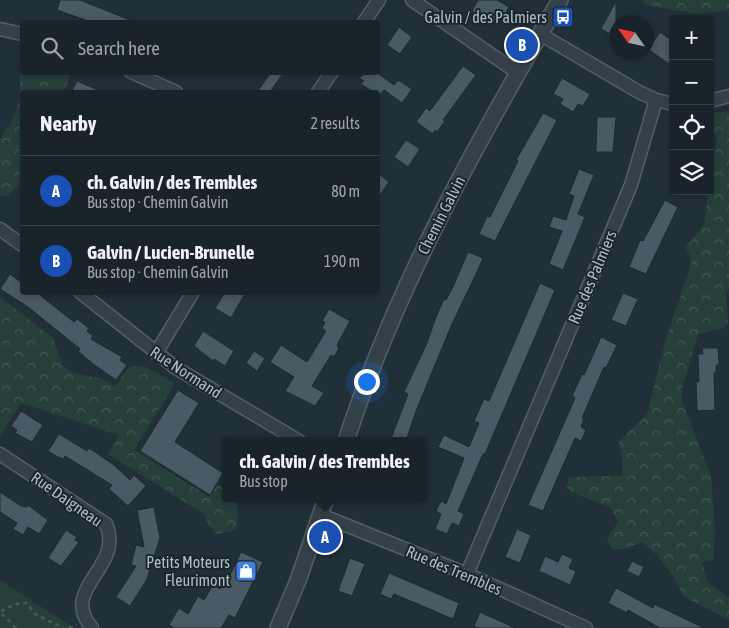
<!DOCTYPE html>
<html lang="en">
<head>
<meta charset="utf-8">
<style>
	:root { --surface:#19242a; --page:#263036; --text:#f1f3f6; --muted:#9fa4a8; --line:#374147; --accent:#1a73e8 }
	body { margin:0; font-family:"Asap Condensed",sans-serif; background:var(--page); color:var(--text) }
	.controls { position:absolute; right:15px; top:15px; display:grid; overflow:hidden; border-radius:5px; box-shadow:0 2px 8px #0003 }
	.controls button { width:45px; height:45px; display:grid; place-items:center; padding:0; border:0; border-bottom:1px solid var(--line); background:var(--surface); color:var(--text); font:25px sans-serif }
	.compass { position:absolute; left:609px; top:15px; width:45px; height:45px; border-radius:50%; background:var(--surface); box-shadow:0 2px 8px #0003; rotate:304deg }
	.you { position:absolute; left:366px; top:381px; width:18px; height:18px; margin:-12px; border:4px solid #fff; border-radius:50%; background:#1a73e8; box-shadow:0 0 0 8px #1a73e833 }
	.badge { display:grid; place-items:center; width:32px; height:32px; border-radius:50%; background:var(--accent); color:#fff; font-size:16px; font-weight:700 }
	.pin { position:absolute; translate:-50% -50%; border:2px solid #fff; box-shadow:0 1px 5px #0006 }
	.popup { position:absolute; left:222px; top:437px; width:205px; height:65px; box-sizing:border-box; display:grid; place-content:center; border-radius:5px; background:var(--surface); filter:drop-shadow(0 1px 4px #0005); font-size:16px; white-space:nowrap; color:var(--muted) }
	.popup b { font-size:19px; color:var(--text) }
	.popup::after { content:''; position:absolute; left:50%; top:100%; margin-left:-10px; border:10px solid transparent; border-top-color:var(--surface) }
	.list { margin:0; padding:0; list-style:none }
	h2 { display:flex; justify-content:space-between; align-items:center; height:65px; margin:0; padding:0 20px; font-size:21px }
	h2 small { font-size:16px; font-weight:400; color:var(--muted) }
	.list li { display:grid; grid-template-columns:32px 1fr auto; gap:15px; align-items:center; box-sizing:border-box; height:70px; padding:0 20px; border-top:1px solid var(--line) }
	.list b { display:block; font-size:19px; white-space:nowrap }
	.list p { margin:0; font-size:16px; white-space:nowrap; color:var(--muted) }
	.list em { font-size:16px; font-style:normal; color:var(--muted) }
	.icon { flex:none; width:28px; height:28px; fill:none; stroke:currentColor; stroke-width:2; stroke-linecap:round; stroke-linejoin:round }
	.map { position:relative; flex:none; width:729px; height:628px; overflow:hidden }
	.search { position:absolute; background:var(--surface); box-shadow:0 2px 8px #0003; left:20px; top:20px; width:360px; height:55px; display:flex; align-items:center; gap:12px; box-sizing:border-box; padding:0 18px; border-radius:5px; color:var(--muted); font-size:19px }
	.panel { position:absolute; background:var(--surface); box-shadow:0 2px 8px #0003; left:20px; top:90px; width:360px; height:205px; border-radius:5px }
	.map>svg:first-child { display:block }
</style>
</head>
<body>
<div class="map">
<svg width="729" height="628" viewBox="0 0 729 628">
	<defs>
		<pattern id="forest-crowns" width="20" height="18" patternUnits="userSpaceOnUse" patternTransform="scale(1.25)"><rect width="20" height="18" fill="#273f3b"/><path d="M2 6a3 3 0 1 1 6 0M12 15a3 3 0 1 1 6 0" fill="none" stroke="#445956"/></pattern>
	</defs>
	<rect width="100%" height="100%" fill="#213038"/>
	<g fill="url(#forest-crowns)">
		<path d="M643,0H729V10L698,14L646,5Z"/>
		<path d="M22,48V72L71,73L64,92H22V181L8,196H0V139L13,119L20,97V52Z"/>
		<path d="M729,111V289L726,293L728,323L724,328L698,334L681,392L683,404L711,475L715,532L713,560L702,562L708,583L729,598V620L683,596L675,579L658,556L643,542L623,549H612L607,539L618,522L611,508L576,494L567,488L569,477L622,476L623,464L619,442L647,414L665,342L692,261L686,247L704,225L717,138L710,127V113Z"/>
		<path d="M0,297L53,338L63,366L73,373L103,379L115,387L130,366L146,367L175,384L134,450L209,497L218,484L226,490V498H234L238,508L236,530L217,534L209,526L204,514L108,454L119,435L21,403L0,436Z"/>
	</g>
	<path fill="#273f3b" d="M0,580L74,628H0Z"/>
	<g fill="#4a5a64" stroke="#1c282f">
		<path d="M60,0H80L135,22H91L57,10Z"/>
		<path d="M478,0H497L509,7L498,25L472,11Z"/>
		<path d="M616,1V37L601,29Z"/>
		<path d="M399,27L412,37L400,54L387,45Z"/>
		<path d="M660,32L673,41V67L648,49Z"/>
		<path d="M463,66L476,75L443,120L445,121L437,132L435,130L433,134L416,122L426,108L430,111Z"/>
		<path d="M271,72H284L270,92H257Z"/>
		<path d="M367,72H376L394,85L398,80L412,89L402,103L384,90L379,96L378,92H373L361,84L364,81L359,78Z"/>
		<path d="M562,78L590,94L583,106L578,104L573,112L560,104L563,99L553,94Z"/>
		<path d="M77,81L103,92H71Z"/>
		<path d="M543,113L557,120L495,241L479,234L487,216L490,217L518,161L516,160Z"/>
		<path d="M597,117H616L613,152H596Z"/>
		<path d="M406,140L420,149L408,167L394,157Z"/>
		<path d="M579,169L594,175L578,214L585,217L563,270L549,264L562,231L549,227L553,216L566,220L574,196L569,194Z"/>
		<path d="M378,173L389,182L378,198Z"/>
		<path d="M665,200L678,207L646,274L629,267L640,240L643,241Z"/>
		<path d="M468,252L483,258L477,272L452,324L416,411L406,441H390L408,394L404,392L427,343L436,317L444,299L446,300L452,289Z"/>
		<path d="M10,274L22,283V292H36L74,322L77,319L89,328L87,331L93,336L91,339L122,357L120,360L127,365L116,380L93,364L78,351L80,349L28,307L0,289Z"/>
		<path d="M540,283L555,290L485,454H483L458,511L464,514L459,526L452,523L447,534L435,529L441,514L436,511L441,501L446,504L464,458L438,447L444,435L469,447L479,423L474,421L484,399L489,401Z"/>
		<path d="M225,292H246L231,318L215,308Z"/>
		<path d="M623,293L638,299L626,326L611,320Z"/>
		<path d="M329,309L350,321L338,343L337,346L339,348L334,357L331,355L312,386L324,393L315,406L285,391L294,377L270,362L281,345L307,362L326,331L322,328L325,322L322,321Z"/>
		<path d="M203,331L234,351L225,366L214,359L213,361L194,346Z"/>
		<path d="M601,337L617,345L606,368L604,367L582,418L584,419L581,427L586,430L581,441L575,438L543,511L528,505L572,405L575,398L572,396L582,374L584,375Z"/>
		<path d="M702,348H718L719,365H716V373H714L715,410L697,411L696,382H699L698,354H703Z"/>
		<path d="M254,351L265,358L257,371L246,363Z"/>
		<path d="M178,390L199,403L175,442L223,473L210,495L140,451Z"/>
		<path d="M21,411L43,425L32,442L15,433L17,430L11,426Z"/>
		<path d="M59,434L87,451L89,448L114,465L130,480L134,475L146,486L128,506L109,489L112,485L65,456L64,459L58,457L48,451Z"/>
		<path d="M0,492L21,506L27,507L28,505L48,520L39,534L28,527L23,535L13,529L17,523L0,512Z"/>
		<path d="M154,507L160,538L147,579L130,606L116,597L136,566L131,565L136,545L144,547L137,510Z"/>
		<path d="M517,529L531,535L520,563L505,557Z"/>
		<path d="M66,530L77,537L75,540L79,542L61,566L48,558Z"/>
		<path d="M241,552L263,562L235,618L229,615L221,628H174L169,625L179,608L188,614L198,596L204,600L213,585L220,589L222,587L224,588Z"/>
		<path d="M562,554L573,559L569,568L576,571L570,585L539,571L545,556L558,562Z"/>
		<path d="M350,558L365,564L352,596L338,591Z"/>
		<path d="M632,561L644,567L639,577L627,571Z"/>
		<path d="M389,573L459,603L453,619L394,594L391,599L380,594Z"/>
		<path d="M616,588L653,608L654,604L704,628H660L628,610L627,613L608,603Z"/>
		<path d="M480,612L515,628H479L474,626Z"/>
	</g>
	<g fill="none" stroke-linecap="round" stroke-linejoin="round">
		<g stroke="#535f67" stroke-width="15">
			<g id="minor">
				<path d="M412,0L518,73"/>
				<path d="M364,22L379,0"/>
				<path d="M0,29L22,34"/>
				<path d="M540,34L639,92L656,100L673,104"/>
				<path d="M131,72L176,92"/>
				<path d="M318,92L332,72"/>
				<path d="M710,101L729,96"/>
				<path d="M0,229L22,245"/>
				<path d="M80,292L176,368L299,441"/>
				<path d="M156,353L193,292"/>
				<path d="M0,454L106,524C125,568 58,588 92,628"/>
				<path d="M321,515L467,574L586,628"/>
				<path d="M467,574L631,185L656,100"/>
			</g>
		</g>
		<g stroke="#535f67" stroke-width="18">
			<g id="tertiary">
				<path d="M346,441C397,284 477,142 560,0"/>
				<path d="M278,628L299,578L326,498"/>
			</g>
		</g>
		<g stroke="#455a58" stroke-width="2.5" stroke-dasharray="4 4" stroke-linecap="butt">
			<path d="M16,628L0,612L15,604L27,603L35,614L63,628"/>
			<path d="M69,628L77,625"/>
		</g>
		<use href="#minor" stroke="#354149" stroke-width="12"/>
		<use href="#tertiary" stroke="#354149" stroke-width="15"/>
	</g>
	<defs>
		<g id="bus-square" transform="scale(1.125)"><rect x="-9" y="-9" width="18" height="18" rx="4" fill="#1a4fb4" stroke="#1a262d"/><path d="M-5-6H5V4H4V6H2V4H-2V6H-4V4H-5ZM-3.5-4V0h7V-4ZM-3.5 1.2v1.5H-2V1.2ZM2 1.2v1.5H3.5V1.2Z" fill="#fff"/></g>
		<g id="shop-square" transform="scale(1.125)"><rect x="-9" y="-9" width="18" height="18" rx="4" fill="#3f7fe0" stroke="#1a262d"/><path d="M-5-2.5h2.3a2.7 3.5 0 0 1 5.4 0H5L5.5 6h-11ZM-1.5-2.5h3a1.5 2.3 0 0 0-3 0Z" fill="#fff"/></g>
	</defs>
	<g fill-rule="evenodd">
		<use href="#bus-square" x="563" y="17"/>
		<use href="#shop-square" x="246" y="571"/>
	</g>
	<g text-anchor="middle" stroke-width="4" stroke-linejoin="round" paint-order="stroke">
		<g font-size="16" fill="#b0bcc5" stroke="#1a262d" text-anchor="end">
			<text x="547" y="23">Galvin / des Palmiers</text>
			<text x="230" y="568">Petits Moteurs<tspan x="230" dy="18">Fleurimont</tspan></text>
		</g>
		<g font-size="16" fill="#b0bcc5" stroke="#1a262d">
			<text transform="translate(441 215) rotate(-63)" y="6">Chemin Galvin</text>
			<text transform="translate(592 277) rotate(-67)" y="6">Rue des Palmiers</text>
			<text transform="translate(186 372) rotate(33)" y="6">Rue Normand</text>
			<text transform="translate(67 499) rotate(35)" y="6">Rue Daigneau</text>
			<text transform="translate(454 570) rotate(23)" y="6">Rue des Trembles</text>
		</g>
	</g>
</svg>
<div class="controls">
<button>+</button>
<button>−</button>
<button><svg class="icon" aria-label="locate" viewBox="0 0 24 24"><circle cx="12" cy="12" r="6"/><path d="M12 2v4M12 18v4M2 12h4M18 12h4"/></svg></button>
<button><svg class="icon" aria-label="layers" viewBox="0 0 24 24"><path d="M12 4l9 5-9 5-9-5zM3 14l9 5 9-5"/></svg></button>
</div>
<svg class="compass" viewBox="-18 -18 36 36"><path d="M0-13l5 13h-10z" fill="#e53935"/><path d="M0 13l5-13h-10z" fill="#9fa4a8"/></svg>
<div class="you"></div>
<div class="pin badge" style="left:325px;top:537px;background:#1a4fb4">A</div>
<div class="popup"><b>ch. Galvin / des Trembles</b>Bus stop</div>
<div class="pin badge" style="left:522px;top:45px;background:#1a4fb4">B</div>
<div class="search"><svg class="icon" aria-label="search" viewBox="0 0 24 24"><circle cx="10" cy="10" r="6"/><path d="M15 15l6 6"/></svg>Search here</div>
<section class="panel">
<h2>Nearby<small>2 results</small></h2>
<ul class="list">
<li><span class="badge" style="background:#1a4fb4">A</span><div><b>ch. Galvin / des Trembles</b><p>Bus stop · Chemin Galvin</p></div><em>80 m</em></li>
<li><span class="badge" style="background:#1a4fb4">B</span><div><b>Galvin / Lucien-Brunelle</b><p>Bus stop · Chemin Galvin</p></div><em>190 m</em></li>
</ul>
</section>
</div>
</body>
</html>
